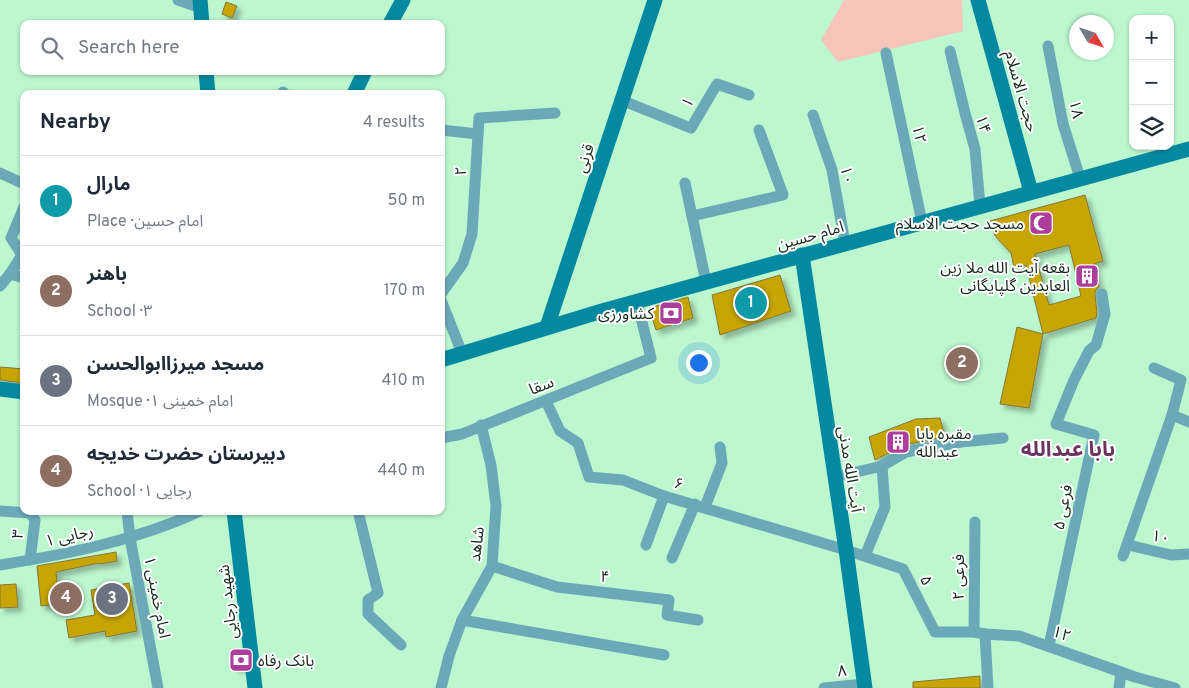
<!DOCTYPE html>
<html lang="en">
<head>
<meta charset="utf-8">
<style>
	:root { --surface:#fff; --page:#f2f2f3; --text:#1f2937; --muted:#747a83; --line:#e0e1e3; --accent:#b45309 }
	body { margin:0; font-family:Overpass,"Noto Sans Arabic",sans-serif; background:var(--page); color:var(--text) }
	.controls { position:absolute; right:15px; top:15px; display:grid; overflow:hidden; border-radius:10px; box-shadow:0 1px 4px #0004 }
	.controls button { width:45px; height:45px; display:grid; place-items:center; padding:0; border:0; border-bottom:1px solid var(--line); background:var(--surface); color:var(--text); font:25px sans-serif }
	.compass { position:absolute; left:1069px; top:15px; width:45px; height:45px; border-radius:50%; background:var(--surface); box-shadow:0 1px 4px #0004; rotate:129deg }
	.you { position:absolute; left:698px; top:362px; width:18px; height:18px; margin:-12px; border:4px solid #fff; border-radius:50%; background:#1a73e8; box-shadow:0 0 0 8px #1a73e833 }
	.badge { display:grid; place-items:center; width:32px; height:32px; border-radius:50%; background:var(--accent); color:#fff; font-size:16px; font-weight:700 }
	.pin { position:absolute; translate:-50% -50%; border:2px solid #fff; box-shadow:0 1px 5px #0006 }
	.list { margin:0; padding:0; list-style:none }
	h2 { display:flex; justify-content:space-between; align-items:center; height:65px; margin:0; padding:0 20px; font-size:21px }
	h2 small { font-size:16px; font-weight:400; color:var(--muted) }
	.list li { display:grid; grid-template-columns:32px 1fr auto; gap:15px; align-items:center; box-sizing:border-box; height:90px; padding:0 20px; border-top:1px solid var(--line) }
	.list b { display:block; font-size:19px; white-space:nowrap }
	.list p { margin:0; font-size:16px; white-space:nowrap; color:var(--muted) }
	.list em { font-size:16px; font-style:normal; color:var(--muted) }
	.icon { flex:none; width:28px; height:28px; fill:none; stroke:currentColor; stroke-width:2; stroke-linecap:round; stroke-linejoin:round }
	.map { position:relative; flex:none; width:1189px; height:688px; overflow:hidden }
	.search { position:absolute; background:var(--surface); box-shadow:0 1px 4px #0004; left:20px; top:20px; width:425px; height:55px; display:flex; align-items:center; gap:12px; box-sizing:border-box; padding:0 18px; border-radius:10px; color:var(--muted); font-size:19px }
	.panel { position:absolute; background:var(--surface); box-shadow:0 1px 4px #0004; left:20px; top:90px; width:425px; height:425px; border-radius:10px }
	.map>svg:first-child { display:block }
</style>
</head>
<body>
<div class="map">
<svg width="1189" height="688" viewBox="0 0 1189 688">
	<defs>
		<filter id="shadow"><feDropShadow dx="4.5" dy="4.5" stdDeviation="2.5" flood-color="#0004"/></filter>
	</defs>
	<rect width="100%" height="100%" fill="#bcf7cf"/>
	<path fill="#f6c4b8" d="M844,0H962L963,31L838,62L821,40Z"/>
	<g fill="#c6a501" stroke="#85763b" fill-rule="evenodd" filter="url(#shadow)">
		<path d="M226,2L237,6L232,18L222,14Z"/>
		<path d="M1085,195L1103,261L1094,264L1099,287L1095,291V295L1097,313L1096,318L1043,334L1026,265L1014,268L1011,253L995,236L990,221ZM1069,245L1081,296L1049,305L1035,254Z"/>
		<path d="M780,275L791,311L720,335L712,295Z"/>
		<path d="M688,297L693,318L656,330L649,308Z"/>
		<path d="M1017,327L1043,334L1029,408L1000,404Z"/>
		<path d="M0,367L24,369V383L0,380Z"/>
		<path d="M940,418L945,437L904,445L875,460L869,437L916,419Z"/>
		<path d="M116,552L117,561L100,564L99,563L56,572L59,604L41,606L37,566Z"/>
		<path d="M129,583L137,631L106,637L105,631L69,638L66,620L95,615L91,590Z"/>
		<path d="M16,584L18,607L0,608V585Z"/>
		<path d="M242,654L243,667L235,668L234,655Z"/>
		<path d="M980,676V688H913V682Z"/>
	</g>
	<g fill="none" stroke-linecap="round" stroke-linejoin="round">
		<g stroke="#6ba9b8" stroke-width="11">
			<path d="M178,0L201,8"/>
			<path d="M1048,46L1063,124L1080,178"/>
			<path d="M950,51L965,113L975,149L980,206"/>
			<path d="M886,53L922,222"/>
			<path d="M283,92L285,94"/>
			<path d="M621,100L691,128L717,84L749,95"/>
			<path d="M813,115L832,170L845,243"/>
			<path d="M441,130L478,134"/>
			<path d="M0,173L24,184"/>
			<path d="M685,183L706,282"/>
			<path d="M692,216L783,195L759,130"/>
			<path d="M10,274L22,255L11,238L24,207"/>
			<path d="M0,286L10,274L24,278"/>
			<path d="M441,294L463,263L472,234L479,118L555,113"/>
			<path d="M441,300L462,353"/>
			<path d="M546,401L560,431L578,443L589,477L623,480L664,496L846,550L903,569L935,632H974L985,634L1019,636L1135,677L1175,688"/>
			<path d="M1172,415L1189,422"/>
			<path d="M441,438L462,434L651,358L637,302"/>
			<path d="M835,477L882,466L906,452L961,442L1003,438"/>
			<path d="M705,507L722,463L720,447"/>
			<path d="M0,511L30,513L35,520L30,560"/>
			<path d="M127,511L130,538L158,688"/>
			<path d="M358,511L378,593L368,600V614L401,645"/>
			<path d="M646,545L664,496"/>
			<path d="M1128,545L1171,555L1189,554"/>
			<path d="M865,556L885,507L882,466"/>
			<path d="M1123,556L1172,415L1181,380L1154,368"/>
			<path d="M672,558L695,504"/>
			<path d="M0,565C68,554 138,540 200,511"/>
			<path d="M492,566L557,587L669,600L667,615L698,620"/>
			<path d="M462,620L664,655"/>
			<path d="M974,632L975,522"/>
			<path d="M985,634L988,688"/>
			<path d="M1049,646L1094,435L1056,424L1074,380L1089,351L1096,345L1105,314L1102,294"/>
			<path d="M441,688L449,656L462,620L492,566L496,506L491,465L481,425"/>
			<path d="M824,688L864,684"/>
			<path d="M1119,688L1121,672"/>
		</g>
		<g stroke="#0489a0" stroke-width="15">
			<path d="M200,0L202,24"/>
			<path d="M978,0L1031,192"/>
			<path d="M390,24L403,0"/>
			<path d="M206,71L208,94"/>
			<path d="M354,94L365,71"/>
			<path d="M802,255L846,550L865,688"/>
			<path d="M547,327L655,0"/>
			<path d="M441,360L602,311L1189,149"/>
			<path d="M0,389L24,392"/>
			<path d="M234,511L255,688"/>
		</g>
	</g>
	<defs>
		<g id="mosque-square" transform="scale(1.25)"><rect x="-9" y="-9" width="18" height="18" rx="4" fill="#ac3d9a" stroke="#fff"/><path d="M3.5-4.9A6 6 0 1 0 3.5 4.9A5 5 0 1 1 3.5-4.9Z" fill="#fff"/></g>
		<g id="building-square" transform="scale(1.25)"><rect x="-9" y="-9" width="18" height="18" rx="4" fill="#ac3d9a" stroke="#fff"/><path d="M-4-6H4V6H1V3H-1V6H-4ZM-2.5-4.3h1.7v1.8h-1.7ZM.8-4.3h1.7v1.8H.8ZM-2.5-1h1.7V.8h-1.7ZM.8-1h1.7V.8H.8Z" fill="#fff"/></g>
		<g id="bank-square" transform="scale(1.25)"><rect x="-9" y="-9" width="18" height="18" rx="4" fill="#ac3d9a" stroke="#fff"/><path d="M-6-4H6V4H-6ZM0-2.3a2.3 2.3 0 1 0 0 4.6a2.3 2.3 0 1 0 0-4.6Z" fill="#fff"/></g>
	</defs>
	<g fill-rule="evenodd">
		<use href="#mosque-square" x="1041" y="223"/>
		<use href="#building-square" x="1087" y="276"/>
		<use href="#bank-square" x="671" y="313"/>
		<use href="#building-square" x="898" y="442"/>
		<use href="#bank-square" x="241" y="660"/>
	</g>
	<g text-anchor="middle" stroke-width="4" stroke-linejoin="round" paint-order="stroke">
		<g font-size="16" fill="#142b1d" stroke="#fff">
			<text transform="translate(1022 91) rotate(74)" y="6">حجت الاسلام</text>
			<text transform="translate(687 102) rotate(-59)" y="6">۱</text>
			<text transform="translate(1077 109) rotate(78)" y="6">۱۸</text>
			<text transform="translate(984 124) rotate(74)" y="6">۱۴</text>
			<text transform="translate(920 134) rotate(78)" y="6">۱۲</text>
			<text transform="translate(584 158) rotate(-72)" y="6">قرنی</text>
			<text transform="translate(460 171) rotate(-87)" y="6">۲</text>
			<text transform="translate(848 175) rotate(78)" y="6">۱۰</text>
			<text transform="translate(810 235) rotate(-16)" y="6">امام حسین</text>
			<text transform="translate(541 385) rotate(-21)" y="6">سقا</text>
			<text transform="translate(851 469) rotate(81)" y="6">آیت الله مدنی</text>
			<text transform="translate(679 483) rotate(15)" y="6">۶</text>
			<text transform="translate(1062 507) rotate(-79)" y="6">فرعی ۵</text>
			<text transform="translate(17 534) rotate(-83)" y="6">۳</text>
			<text transform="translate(69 535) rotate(-13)" y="6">رجایی ۱</text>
			<text transform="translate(1161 536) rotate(11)" y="6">۱۰</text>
			<text transform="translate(476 544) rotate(-83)" y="6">شاهد</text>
			<text transform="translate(605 576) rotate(6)" y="6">۴</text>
			<text transform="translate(958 577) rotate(-90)" y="6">فرعی ۲</text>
			<text transform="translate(927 580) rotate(64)" y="6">۵</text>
			<text transform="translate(158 597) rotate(79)" y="6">امام خمینی ۱</text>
			<text transform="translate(227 602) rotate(-97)" y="6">شهید رجایی</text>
			<text transform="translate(1062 633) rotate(20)" y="6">۱۲</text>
			<text transform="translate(842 670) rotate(-6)" y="6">۸</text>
		</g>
		<g font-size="16" fill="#142b1d" stroke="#fff" text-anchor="end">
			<text x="1024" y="229">مسجد حجت الاسلام</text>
			<text x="1070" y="273">بقعه آیت الله ملا زین<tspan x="1070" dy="18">العابدین گلپایگانی</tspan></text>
			<text x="654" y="319">کشاورزی</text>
			<text x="916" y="439" text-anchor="start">مقبره بابا<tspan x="916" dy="18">عبدالله</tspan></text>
			<text x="258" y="666" text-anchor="start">بانک رفاه</text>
		</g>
		<g font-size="21" font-weight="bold" fill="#6c3461" stroke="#fff">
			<text x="1068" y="456">بابا عبدالله</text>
		</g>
	</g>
</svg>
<div class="controls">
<button>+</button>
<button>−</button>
<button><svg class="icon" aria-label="layers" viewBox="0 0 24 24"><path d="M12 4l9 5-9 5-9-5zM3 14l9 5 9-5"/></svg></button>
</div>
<svg class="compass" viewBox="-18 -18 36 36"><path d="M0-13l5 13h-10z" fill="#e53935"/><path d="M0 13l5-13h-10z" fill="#747a83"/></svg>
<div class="you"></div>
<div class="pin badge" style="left:751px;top:303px;background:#0f9aa8">1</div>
<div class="pin badge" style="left:962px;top:363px;background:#8d6e63">2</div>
<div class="pin badge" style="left:112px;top:599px;background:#6b7280">3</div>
<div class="pin badge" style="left:66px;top:598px;background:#8d6e63">4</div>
<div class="search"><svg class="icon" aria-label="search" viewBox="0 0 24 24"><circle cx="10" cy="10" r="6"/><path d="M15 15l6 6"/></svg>Search here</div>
<section class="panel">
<h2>Nearby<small>4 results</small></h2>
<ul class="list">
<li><span class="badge" style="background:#0f9aa8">1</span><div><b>مارال</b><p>Place · امام حسین</p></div><em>50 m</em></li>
<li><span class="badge" style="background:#8d6e63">2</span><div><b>باهنر</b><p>School · ۳</p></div><em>170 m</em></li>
<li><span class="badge" style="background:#6b7280">3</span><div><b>مسجد میرزاابوالحسن</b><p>Mosque · امام خمینی ۱</p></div><em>410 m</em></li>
<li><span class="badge" style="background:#8d6e63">4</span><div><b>دبیرستان حضرت خدیجه</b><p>School · رجایی ۱</p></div><em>440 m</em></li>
</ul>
</section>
</div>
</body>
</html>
